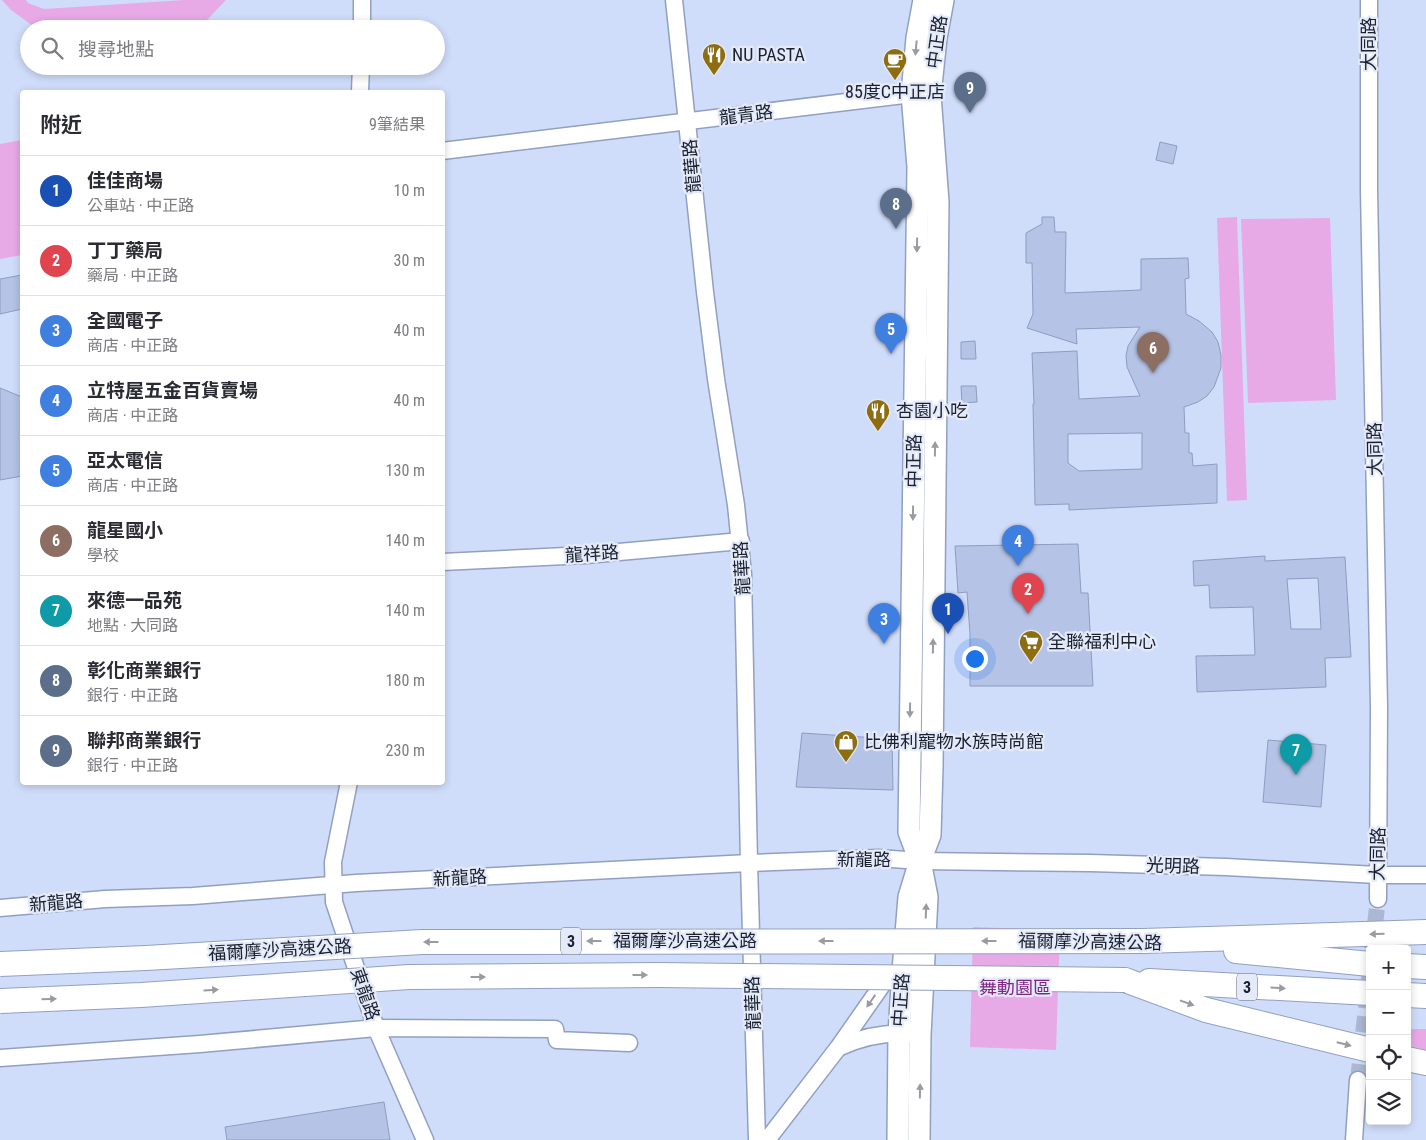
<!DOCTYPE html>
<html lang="zh-TW">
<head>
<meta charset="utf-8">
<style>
	:root { --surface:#fff; --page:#f7f7f7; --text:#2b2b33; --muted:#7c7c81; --line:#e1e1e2; --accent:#0b8043 }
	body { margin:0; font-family:"Roboto Condensed","Noto Sans TC",sans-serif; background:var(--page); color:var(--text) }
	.controls { position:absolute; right:15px; bottom:15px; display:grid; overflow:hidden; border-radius:5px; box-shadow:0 2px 8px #0003 }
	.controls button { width:45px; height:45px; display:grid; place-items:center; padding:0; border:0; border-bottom:1px solid var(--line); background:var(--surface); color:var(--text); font:25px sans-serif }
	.you { position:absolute; left:974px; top:658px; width:18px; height:18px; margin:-12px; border:4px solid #fff; border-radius:50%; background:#1a73e8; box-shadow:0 0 0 8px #1a73e833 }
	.badge { display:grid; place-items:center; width:32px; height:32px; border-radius:50%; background:var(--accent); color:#fff; font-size:16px; font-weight:700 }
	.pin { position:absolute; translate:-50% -41px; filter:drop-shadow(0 1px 2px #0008) }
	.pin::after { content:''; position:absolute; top:26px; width:18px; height:15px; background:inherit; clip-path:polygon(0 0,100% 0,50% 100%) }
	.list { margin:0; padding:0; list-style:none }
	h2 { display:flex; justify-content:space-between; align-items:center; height:65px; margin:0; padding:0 20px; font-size:21px }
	h2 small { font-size:16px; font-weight:400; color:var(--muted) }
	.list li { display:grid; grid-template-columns:32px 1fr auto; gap:15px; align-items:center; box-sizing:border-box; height:70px; padding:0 20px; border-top:1px solid var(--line) }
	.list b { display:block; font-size:19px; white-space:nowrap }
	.list p { margin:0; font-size:16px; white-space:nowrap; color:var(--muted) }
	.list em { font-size:16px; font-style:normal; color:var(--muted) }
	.icon { flex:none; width:28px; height:28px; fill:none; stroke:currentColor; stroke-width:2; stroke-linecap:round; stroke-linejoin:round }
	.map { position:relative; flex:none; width:1426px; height:1140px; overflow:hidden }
	.search { position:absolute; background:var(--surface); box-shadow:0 2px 8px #0003; left:20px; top:20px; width:425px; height:55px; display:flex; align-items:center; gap:12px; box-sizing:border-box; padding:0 18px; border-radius:28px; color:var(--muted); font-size:19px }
	.panel { position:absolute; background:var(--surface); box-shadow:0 2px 8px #0003; left:20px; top:90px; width:425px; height:695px; border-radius:5px }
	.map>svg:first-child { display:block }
</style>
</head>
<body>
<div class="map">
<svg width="1426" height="1140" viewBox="0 0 1426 1140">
	<rect width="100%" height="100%" fill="#d0ddfa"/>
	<g fill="#e8aae7">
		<path d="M2,0H26L28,3L44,9L184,0H226L207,20L33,26L11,10Z"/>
		<path d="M22,140V255L0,259V144Z"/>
		<path d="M1237,217L1247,500L1227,501L1217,218Z"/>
		<path d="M1330,218L1336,400L1248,403L1241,219Z"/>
		<path d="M973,927L1060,930L1056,1050L970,1047Z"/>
		<path d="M1407,1029H1426V1050L1407,1045Z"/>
	</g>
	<g fill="#b4c3e6" stroke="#8e9dbf" fill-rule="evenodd">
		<path d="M1160,142L1177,146L1173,164L1156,160Z"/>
		<path d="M1042,217H1054L1055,232H1066L1065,293L1141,290V259L1188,258L1189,278L1185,279L1186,314L1199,321L1212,332L1218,342L1221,355V368L1214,387L1207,396L1198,402L1184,407L1185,433H1189V453H1192L1193,466L1217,464V503L1069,510V504L1035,505L1033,404H1034L1032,353L1077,351L1079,399L1140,396L1127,367L1126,356L1128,346L1140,327L1076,329L1077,344L1027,328L1033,314L1032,263H1026V233L1042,224ZM1142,433V469L1079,471L1068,463V434Z"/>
		<path d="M22,275V309L0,314V279Z"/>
		<path d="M975,341L976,359H961V342Z"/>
		<path d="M961,386H976L977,402L962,403Z"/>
		<path d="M0,388L22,397V476L0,480Z"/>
		<path d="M1078,544L1081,593H1088L1093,686H970V634L967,592L958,593L955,546Z"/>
		<path d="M1265,556V561L1345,557L1351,657L1325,658L1326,687L1197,692L1196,656L1255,655L1253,607L1210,608L1209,585L1194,586L1193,561ZM1318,578L1321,629H1291L1287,579Z"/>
		<path d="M802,733L892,739L893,790L796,787Z"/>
		<path d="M1268,740L1326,745L1321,807L1263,802Z"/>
		<path d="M384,1102L390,1140H227L225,1127Z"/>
	</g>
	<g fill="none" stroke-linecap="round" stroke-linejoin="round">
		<g stroke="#acb7d1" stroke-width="16" stroke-dasharray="16 8" stroke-linecap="butt">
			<path d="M1372,949L1378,899"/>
			<path d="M1358,1080L1370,971"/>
		</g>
		<g stroke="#91a0c2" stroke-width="19">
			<g id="minor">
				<path d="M674,0L705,292L716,379L736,505L743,574L749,863L757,1140"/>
				<path d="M1369,0V190L1379,707L1378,899"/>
				<path d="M362,29V0"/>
				<path d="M360,92L361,66"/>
				<path d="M442,151L912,94L922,95"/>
				<path d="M442,562L586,555L741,541"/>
				<path d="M349,782L333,862L334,902L376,1028L425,1140"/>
				<path d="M0,908L105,899L193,896L356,883L749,863L878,858L920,861L1090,863L1226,867L1377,875H1426"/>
				<path d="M840,1047C862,1037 887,1032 911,1034"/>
				<path d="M0,1058L200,1044L376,1028L555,1029L557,1040L629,1043"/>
				<path d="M767,1140L838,1048L887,978L895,975"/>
				<path d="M1354,1140L1358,1080"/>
			</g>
		</g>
		<g stroke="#91a0c2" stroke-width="24">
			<g id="major">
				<path d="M898,1140L899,1033L903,971L909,897L920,861L909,832L918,167L912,94L917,38L924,0"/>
				<path d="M919,1140L920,1035L927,897L920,861L930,835L932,767L938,202L930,95L936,38L943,0"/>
			</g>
		</g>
		<g stroke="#91a0c2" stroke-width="26">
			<g id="highway">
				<path d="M1143,941L1426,932"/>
				<path d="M1236,951L1370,964"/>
				<path d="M1407,966L1426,967"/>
				<path d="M1125,980L1206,1010L1370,1050"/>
				<path d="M1149,981L1370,993"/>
				<path d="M1407,995L1426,996"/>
				<path d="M1407,1059L1426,1063"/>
			</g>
		</g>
		<use href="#minor" stroke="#fff" stroke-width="16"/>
		<use href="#major" stroke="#fff" stroke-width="21"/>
		<use href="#highway" stroke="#fff" stroke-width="24"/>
		<g stroke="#91a0c2" stroke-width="26" stroke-linecap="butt">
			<g id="highway-bridge">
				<path d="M0,964L146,958L422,942L1143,941"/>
				<path d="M0,1001L141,995L409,977L658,975L1125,980"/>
			</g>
		</g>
		<use href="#highway-bridge" stroke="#fff" stroke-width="24"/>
	</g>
	<defs><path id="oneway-solid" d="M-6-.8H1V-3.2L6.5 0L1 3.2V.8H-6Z" transform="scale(1.25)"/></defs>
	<g fill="#989ba0">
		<use href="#oneway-solid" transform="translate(916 48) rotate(95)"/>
		<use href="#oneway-solid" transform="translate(917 245) rotate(91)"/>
		<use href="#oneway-solid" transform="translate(935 449) rotate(-89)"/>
		<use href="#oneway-solid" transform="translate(913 513) rotate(91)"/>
		<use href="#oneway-solid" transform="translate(933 646) rotate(-89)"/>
		<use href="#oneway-solid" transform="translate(910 710) rotate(91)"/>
		<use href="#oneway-solid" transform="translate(926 911) rotate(-88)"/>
		<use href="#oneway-solid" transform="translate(1377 934) rotate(178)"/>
		<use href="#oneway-solid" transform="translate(594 941) rotate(180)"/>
		<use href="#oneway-solid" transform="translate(826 941) rotate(-180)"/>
		<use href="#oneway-solid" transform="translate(989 941) rotate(-180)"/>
		<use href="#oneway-solid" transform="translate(431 942) rotate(180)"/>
		<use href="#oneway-solid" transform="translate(640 975)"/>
		<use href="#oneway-solid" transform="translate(478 977)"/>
		<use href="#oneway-solid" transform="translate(1278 988) rotate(3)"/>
		<use href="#oneway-solid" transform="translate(211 990) rotate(-4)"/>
		<use href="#oneway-solid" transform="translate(49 999) rotate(-2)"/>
		<use href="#oneway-solid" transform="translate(871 1001) rotate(125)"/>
		<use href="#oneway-solid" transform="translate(1187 1003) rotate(20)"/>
		<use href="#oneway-solid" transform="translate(1344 1044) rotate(14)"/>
		<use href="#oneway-solid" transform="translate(920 1091) rotate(-89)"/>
	</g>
	<defs>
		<g id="restaurant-pin" transform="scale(1.25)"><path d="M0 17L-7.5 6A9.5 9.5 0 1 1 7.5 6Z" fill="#8d6d10" stroke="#e4eaf9"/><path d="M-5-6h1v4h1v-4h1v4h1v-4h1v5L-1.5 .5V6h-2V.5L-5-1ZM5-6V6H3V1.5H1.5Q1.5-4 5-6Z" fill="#fff"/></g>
		<g id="cafe-pin" transform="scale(1.25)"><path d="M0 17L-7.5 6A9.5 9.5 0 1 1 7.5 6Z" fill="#8d6d10" stroke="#e4eaf9"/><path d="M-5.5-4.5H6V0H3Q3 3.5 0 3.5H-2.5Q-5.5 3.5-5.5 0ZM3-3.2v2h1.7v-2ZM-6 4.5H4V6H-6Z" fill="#fff"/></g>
		<g id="supermarket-pin" transform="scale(1.25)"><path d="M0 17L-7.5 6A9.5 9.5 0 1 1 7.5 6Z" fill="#8d6d10" stroke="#e4eaf9"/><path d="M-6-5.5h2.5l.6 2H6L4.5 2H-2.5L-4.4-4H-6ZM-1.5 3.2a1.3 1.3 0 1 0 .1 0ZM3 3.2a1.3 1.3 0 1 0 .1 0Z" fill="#fff"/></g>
		<g id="shop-pin" transform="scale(1.25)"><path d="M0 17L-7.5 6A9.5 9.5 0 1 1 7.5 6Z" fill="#8d6d10" stroke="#e4eaf9"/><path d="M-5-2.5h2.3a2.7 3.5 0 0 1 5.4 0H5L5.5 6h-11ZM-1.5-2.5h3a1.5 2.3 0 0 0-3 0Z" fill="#fff"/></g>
	</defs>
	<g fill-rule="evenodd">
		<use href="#restaurant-pin" x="714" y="55"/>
		<use href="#cafe-pin" x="895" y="60"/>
		<use href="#restaurant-pin" x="878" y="411"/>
		<use href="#supermarket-pin" x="1031" y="642"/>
		<use href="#shop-pin" x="846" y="742"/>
	</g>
	<g text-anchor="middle" stroke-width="4.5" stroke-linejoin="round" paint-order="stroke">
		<g fill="#e4eaf9" stroke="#575d6a" stroke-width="1">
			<rect x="561" y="927.5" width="20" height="27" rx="4"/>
			<rect x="1237" y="973.5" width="20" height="27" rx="4"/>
		</g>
		<g font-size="16" font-weight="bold" fill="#1a202d">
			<text x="571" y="947">3</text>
			<text x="1247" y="993">3</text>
		</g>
		<g font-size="18" fill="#1a202d" stroke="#e4eaf9">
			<text transform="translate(937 42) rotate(-82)" y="6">中正路</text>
			<text transform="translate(1369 44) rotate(-90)" y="6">大同路</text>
			<text transform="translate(746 115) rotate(-7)" y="6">龍青路</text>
			<text transform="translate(692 166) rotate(-95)" y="6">龍華路</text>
			<text transform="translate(1375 449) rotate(-91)" y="6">大同路</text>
			<text transform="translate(914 461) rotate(-89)" y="6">中正路</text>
			<text transform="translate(592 554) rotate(-4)" y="6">龍祥路</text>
			<text transform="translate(742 568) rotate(-93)" y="6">龍華路</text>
			<text transform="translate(1378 854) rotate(-89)" y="6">大同路</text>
			<text x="864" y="866">新龍路</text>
			<text transform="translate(1173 866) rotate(2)" y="6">光明路</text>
			<text transform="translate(460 878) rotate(-3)" y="6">新龍路</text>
			<text transform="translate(56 903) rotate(-5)" y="6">新龍路</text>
			<text x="685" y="947">福爾摩沙高速公路</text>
			<text transform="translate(1090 942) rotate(1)" y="6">福爾摩沙高速公路</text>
			<text transform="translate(280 950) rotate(-3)" y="6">福爾摩沙高速公路</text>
			<text transform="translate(365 994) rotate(71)" y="6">東龍路</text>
			<text transform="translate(901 1000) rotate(-86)" y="6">中正路</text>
			<text transform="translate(753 1003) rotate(-92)" y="6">龍華路</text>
		</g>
		<g font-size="18" fill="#1a202d" stroke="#e4eaf9" text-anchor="start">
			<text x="732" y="61">NU PASTA</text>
			<text x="895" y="98" text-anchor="middle">85度C中正店</text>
			<text x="896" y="417">杏園小吃</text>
			<text x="1048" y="648">全聯福利中心</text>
			<text x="864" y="748">比佛利寵物水族時尚館</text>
		</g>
		<g font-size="18" fill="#7f2582" stroke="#e4eaf9">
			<text x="1015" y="994">舞動園區</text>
		</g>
	</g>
</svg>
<div class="controls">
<button>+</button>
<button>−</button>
<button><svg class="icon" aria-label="locate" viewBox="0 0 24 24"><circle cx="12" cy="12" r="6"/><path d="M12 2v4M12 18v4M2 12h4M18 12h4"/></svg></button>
<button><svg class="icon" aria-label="layers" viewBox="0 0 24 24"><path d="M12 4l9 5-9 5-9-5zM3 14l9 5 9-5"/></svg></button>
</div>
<div class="you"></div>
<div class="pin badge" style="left:948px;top:634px;background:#1a4fb4">1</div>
<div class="pin badge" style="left:1028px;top:614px;background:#e0444e">2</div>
<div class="pin badge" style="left:884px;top:644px;background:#3f7fe0">3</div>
<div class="pin badge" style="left:1018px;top:566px;background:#3f7fe0">4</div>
<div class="pin badge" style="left:891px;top:354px;background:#3f7fe0">5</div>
<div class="pin badge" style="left:1153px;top:373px;background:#8d6e63">6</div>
<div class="pin badge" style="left:1296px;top:775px;background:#0f9aa8">7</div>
<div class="pin badge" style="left:896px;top:229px;background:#5c6f8a">8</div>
<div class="pin badge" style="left:970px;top:113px;background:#5c6f8a">9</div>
<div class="search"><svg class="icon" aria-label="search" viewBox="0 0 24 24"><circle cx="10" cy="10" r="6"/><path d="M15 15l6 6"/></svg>搜尋地點</div>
<section class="panel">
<h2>附近<small>9筆結果</small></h2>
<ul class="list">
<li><span class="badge" style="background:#1a4fb4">1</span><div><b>佳佳商場</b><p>公車站 · 中正路</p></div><em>10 m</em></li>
<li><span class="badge" style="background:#e0444e">2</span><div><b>丁丁藥局</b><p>藥局 · 中正路</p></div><em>30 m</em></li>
<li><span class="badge" style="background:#3f7fe0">3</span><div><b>全國電子</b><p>商店 · 中正路</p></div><em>40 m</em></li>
<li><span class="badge" style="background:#3f7fe0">4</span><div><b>立特屋五金百貨賣場</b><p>商店 · 中正路</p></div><em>40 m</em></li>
<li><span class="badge" style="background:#3f7fe0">5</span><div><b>亞太電信</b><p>商店 · 中正路</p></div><em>130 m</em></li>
<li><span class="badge" style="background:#8d6e63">6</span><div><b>龍星國小</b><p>學校</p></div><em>140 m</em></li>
<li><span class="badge" style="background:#0f9aa8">7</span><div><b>來德一品苑</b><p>地點 · 大同路</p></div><em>140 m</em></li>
<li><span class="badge" style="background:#5c6f8a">8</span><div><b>彰化商業銀行</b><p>銀行 · 中正路</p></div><em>180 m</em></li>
<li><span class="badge" style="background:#5c6f8a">9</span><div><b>聯邦商業銀行</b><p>銀行 · 中正路</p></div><em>230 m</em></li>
</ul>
</section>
</div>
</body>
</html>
